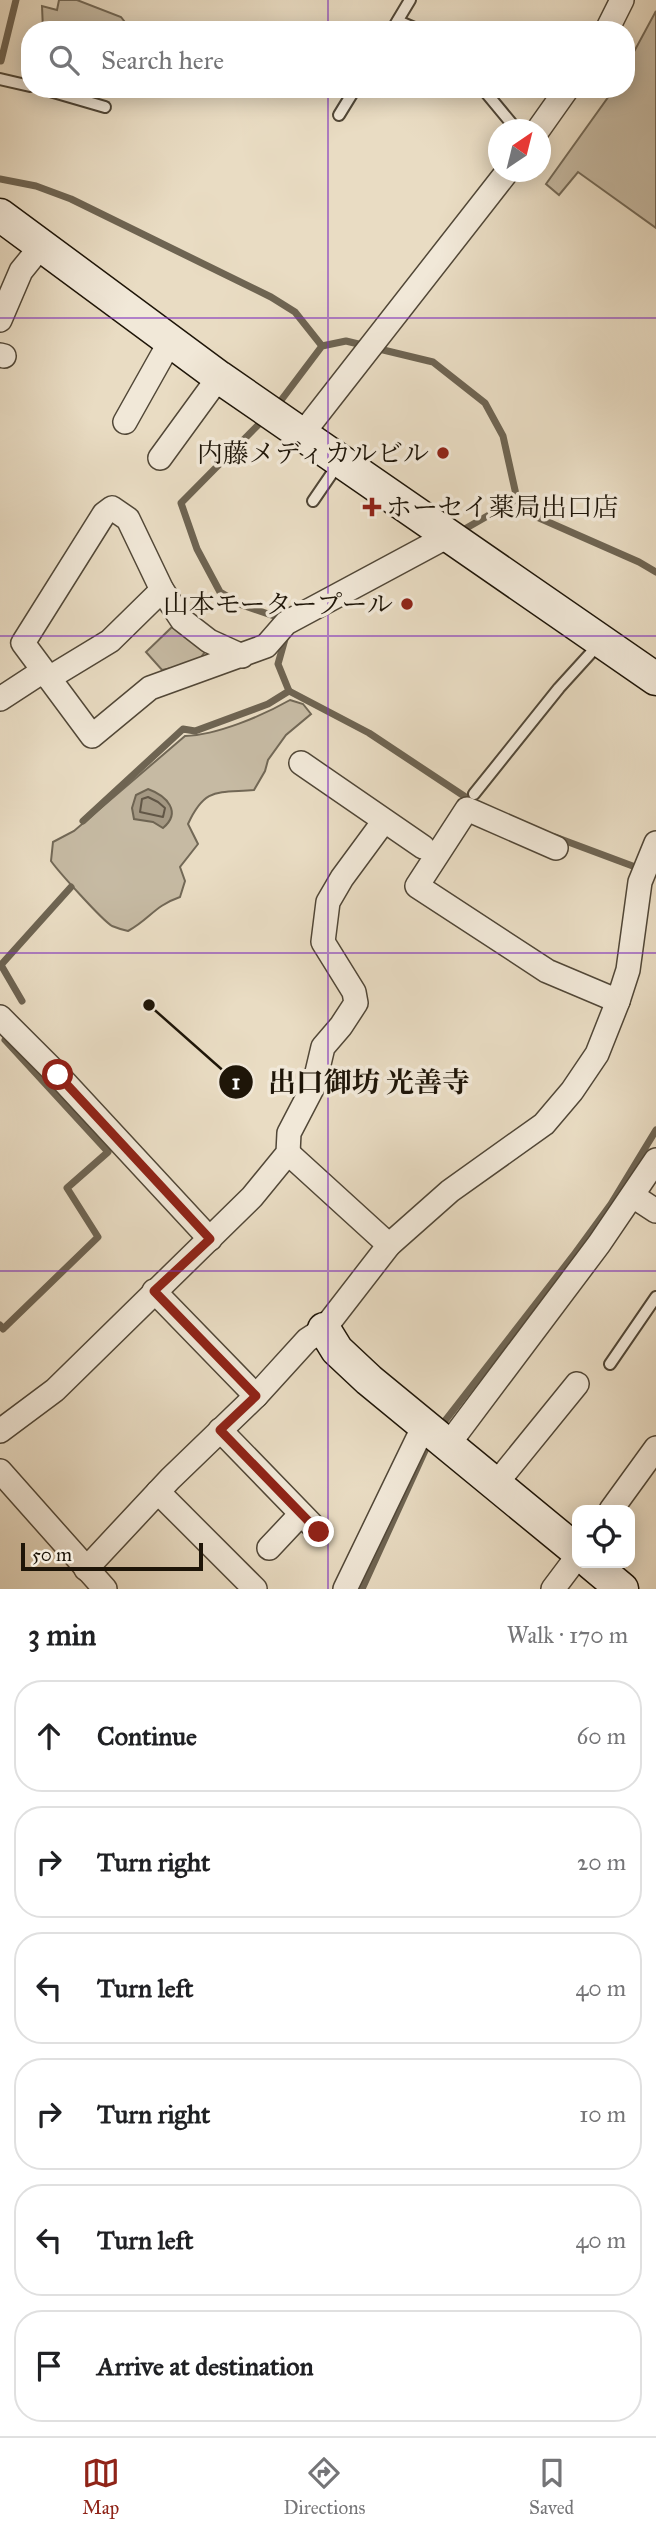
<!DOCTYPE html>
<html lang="en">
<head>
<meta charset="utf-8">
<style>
	:root { --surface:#fff; --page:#f6f6f6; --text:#202124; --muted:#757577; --line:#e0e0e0; --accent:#8f2418 }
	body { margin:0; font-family:"IM FELL Great Primer","Noto Serif JP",serif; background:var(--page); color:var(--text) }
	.controls { position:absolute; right:21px; bottom:21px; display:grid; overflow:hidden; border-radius:14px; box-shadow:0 4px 18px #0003 }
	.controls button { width:63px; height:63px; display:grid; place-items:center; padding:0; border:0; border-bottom:2px solid var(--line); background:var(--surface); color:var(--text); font:35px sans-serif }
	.compass { position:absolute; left:488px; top:119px; width:63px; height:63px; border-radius:50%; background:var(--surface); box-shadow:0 4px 18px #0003; rotate:35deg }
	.scale { position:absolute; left:21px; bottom:18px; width:182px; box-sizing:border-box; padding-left:7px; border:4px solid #1e1508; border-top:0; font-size:19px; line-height:24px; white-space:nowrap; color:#1e1508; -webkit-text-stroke:5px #f1e8d8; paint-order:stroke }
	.stop { position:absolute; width:21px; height:21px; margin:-16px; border:5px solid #8f2418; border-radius:50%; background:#fff }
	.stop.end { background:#8f2418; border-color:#fff; box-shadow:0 2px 7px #0008 }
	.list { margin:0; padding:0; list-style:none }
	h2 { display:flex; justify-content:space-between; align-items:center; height:91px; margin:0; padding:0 28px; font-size:30px }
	h2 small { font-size:23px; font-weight:400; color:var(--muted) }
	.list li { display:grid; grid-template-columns:46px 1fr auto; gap:21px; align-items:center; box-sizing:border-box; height:112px; margin:0 14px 14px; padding:0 14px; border:2px solid var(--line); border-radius:28px }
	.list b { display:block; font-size:26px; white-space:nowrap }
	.list em { font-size:23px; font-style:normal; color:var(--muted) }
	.icon { flex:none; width:38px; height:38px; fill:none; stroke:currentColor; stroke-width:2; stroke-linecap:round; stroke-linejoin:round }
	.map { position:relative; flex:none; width:656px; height:1589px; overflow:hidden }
	.search { position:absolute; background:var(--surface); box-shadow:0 4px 18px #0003; left:21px; right:21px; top:21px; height:77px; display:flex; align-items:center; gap:18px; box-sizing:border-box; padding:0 24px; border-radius:28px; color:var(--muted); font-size:26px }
	.sheet { height:847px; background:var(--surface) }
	nav { display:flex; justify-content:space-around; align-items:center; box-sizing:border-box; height:98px; border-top:2px solid var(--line); background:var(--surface); font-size:19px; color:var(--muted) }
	nav a { display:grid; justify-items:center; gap:4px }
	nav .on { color:var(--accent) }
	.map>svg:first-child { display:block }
</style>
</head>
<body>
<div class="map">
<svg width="656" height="1589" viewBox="0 0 656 1589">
	<rect width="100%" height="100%" fill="#e9dcc3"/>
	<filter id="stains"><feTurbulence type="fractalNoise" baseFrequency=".00286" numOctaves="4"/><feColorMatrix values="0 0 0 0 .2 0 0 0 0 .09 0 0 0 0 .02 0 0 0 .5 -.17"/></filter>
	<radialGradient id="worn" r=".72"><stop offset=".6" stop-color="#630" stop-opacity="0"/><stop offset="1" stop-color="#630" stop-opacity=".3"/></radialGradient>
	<g fill="#c6baa3" stroke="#726856" stroke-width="2">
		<path d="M59,0H77L121,17L131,30H43L42,6L57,10Z"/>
		<path d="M656,11V228L578,172L559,195L546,184L614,89H626V62L629,61Z"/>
		<path d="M172,627L209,646L197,663L162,670L146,652Z"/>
		<path d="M290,700L303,704L311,714L286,735L268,760L265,771L254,790C217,793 205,787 188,824L198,844L180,867L185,881L180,897C154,906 150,919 128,931C123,930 117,928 112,926C102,920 58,871 51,861L53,842L74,831L185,736C217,735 262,716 290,700Z"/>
	</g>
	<path fill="#a49883" stroke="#6e6452" stroke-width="2" d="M148,789C167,796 182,812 163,828L153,822L134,819L132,808L136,795Z"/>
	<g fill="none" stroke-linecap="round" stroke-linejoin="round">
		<path stroke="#615646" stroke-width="2" d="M148,797L158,802L165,808L163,817L140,812L142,799Z"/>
		<g stroke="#6e6452" stroke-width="7">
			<path d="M1,61L16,0"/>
			<path d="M0,179L36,186L71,199L271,297L295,312L322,346"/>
			<path d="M276,407L322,346L346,341L433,362L485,403L503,436L517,499L530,514L639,562L656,572"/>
			<path d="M265,418L181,503L197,549L220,592L242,605L280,618"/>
			<path d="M463,530L517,499"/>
			<path d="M289,691L369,733L467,798"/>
			<path d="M83,821L183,729L195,731L268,704L289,691L278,664L285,639"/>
			<path d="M555,837L638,868"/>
			<path d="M22,1001L1,965L71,887"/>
			<path d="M0,1325L3,1329L98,1237L67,1188L108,1152L5,1040"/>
			<path d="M441,1426L573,1256L611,1204L656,1130"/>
			<path d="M362,1589L428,1444"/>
		</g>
		<g stroke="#514737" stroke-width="14">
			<g id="lane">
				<path d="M398,21L419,30"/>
				<path d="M392,30L410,0"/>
				<path d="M0,79L30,86"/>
				<path d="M43,89L105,107"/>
				<path d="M483,89L517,130"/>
				<path d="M339,115L355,89"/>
				<path d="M313,501L339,463"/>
				<path d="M474,794L559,688L599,644"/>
				<path d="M610,1364L656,1297"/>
			</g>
		</g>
		<g stroke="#514737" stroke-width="26">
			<g id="street">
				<path d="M607,30L622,0"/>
				<path d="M538,130L567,89"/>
				<path d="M0,320L21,271L42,245"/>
				<path d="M0,355L4,356"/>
				<path d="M125,422L171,340"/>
				<path d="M303,433L507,172"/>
				<path d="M160,458L219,377"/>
				<path d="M242,656L209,641L182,620L162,590L128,519L112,508L104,514L23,643L92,736L150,688L266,646L286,623L448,536"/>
				<path d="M49,678L110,641L162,590"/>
				<path d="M0,699L43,671"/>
				<path d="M301,763L423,847"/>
				<path d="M556,848L467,809L417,886L547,971L618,1001"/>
				<path d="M0,1017L58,1075L210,1239"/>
				<path d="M288,1153L389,1245"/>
				<path d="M633,1196L656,1211"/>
				<path d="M154,1291L256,1396"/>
				<path d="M220,1430L319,1532"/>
				<path d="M0,1431L55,1390L252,1197L288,1153L289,1133L314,1085L323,1047L341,1026L356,1003L354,992L323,942L328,902L342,878L384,821"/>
				<path d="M448,1445L599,1244L656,1160"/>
				<path d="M0,1471L105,1589"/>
				<path d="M495,1485L577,1384"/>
				<path d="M158,1492L255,1589"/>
				<path d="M611,1510L656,1448"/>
				<path d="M269,1548L301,1514"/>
				<path d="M86,1569L170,1479L256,1396L307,1340L324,1329L389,1245L450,1191L544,1124L572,1091L597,1054L618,1001L628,970L640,882L656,843"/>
				<path d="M345,1589L419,1436L426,1429"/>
				<path d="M553,1589L577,1557"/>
			</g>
		</g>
		<g stroke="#1e1508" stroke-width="35">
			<g id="secondary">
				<path d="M0,215L219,377L656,679"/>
				<path d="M324,1329L337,1350L369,1380L577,1551"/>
				<path d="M591,1563L622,1589"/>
			</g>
		</g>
		<use href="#lane" stroke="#f1e8d8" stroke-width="10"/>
		<use href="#street" stroke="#f1e8d8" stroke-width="23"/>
		<use href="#secondary" stroke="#f1e8d8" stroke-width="32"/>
	</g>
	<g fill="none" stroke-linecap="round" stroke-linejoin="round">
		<path stroke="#8f2418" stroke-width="9" d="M58,1075L210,1239L154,1291L256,1396L220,1430L319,1532"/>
	</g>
	<path fill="none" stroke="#7b2cbf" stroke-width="2" stroke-opacity="0.55" d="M328,0V30M328,89V1589M0,318H656M0,636H656M0,953H656M0,1271H656"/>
	<g fill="#8f2418" stroke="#f1e8d8" stroke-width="2.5">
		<circle cx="443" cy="453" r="7"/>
		<path d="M368.5 496.5h7v7h7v7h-7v7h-7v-7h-7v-7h7z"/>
		<circle cx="407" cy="604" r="7"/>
	</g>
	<g text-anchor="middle" stroke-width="7" stroke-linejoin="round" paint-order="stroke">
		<g font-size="26" fill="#1e1508" stroke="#f1e8d8" text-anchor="end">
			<text x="429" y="462">内藤メディカルビル</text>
			<text x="386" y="516" text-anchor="start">ホーセイ薬局出口店</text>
			<text x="393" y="613">山本モータープール</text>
		</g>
	</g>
	<path fill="none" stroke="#1e1508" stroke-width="2.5" d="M149 1005L236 1082"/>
	<g fill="#1e1508" stroke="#f1e8d8" stroke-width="2.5">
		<circle cx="149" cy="1005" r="7"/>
		<circle cx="236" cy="1082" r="18"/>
	</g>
	<g font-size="21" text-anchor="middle" font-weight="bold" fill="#fff">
		<text x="236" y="1089">1</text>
	</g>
	<g font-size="28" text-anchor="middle" font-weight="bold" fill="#1e1508" stroke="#f1e8d8" stroke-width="7" stroke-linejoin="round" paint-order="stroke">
		<text x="369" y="1092">出口御坊 光善寺</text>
	</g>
	<rect width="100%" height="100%" filter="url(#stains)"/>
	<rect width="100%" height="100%" fill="url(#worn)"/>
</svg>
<div class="controls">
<button><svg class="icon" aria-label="locate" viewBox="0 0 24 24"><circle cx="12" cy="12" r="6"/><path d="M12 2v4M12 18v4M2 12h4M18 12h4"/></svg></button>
</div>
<svg class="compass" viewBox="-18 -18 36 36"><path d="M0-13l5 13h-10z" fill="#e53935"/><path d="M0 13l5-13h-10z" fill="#757577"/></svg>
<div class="scale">50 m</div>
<div class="stop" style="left:58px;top:1075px"></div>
<div class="stop end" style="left:319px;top:1532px"></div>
<div class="search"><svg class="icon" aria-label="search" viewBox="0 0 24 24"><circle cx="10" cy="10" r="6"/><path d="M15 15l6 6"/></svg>Search here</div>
</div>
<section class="sheet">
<h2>3 min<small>Walk · 170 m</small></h2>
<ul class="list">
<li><svg class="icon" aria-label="ahead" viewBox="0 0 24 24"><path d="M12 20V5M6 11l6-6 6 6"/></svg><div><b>Continue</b></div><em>60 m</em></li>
<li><svg class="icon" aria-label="right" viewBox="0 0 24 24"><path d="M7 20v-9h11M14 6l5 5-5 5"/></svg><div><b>Turn right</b></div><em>20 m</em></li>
<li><svg class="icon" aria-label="left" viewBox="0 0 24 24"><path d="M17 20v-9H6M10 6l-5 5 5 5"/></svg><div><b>Turn left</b></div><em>40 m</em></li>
<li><svg class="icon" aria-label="right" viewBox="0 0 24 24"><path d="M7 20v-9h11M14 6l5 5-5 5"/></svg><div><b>Turn right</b></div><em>10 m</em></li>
<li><svg class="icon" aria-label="left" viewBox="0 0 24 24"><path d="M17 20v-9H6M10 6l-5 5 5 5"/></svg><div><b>Turn left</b></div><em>40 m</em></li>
<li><svg class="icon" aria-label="arrive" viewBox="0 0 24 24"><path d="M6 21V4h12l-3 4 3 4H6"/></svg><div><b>Arrive at destination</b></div></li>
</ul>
</section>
<nav>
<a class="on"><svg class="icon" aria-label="map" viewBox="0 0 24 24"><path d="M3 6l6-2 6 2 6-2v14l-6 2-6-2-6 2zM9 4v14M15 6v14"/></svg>Map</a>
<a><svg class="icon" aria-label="directions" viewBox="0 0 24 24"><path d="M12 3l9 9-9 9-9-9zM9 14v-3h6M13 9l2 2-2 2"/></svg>Directions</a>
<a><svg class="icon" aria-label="saved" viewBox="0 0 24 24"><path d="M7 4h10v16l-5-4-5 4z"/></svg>Saved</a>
</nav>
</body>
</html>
